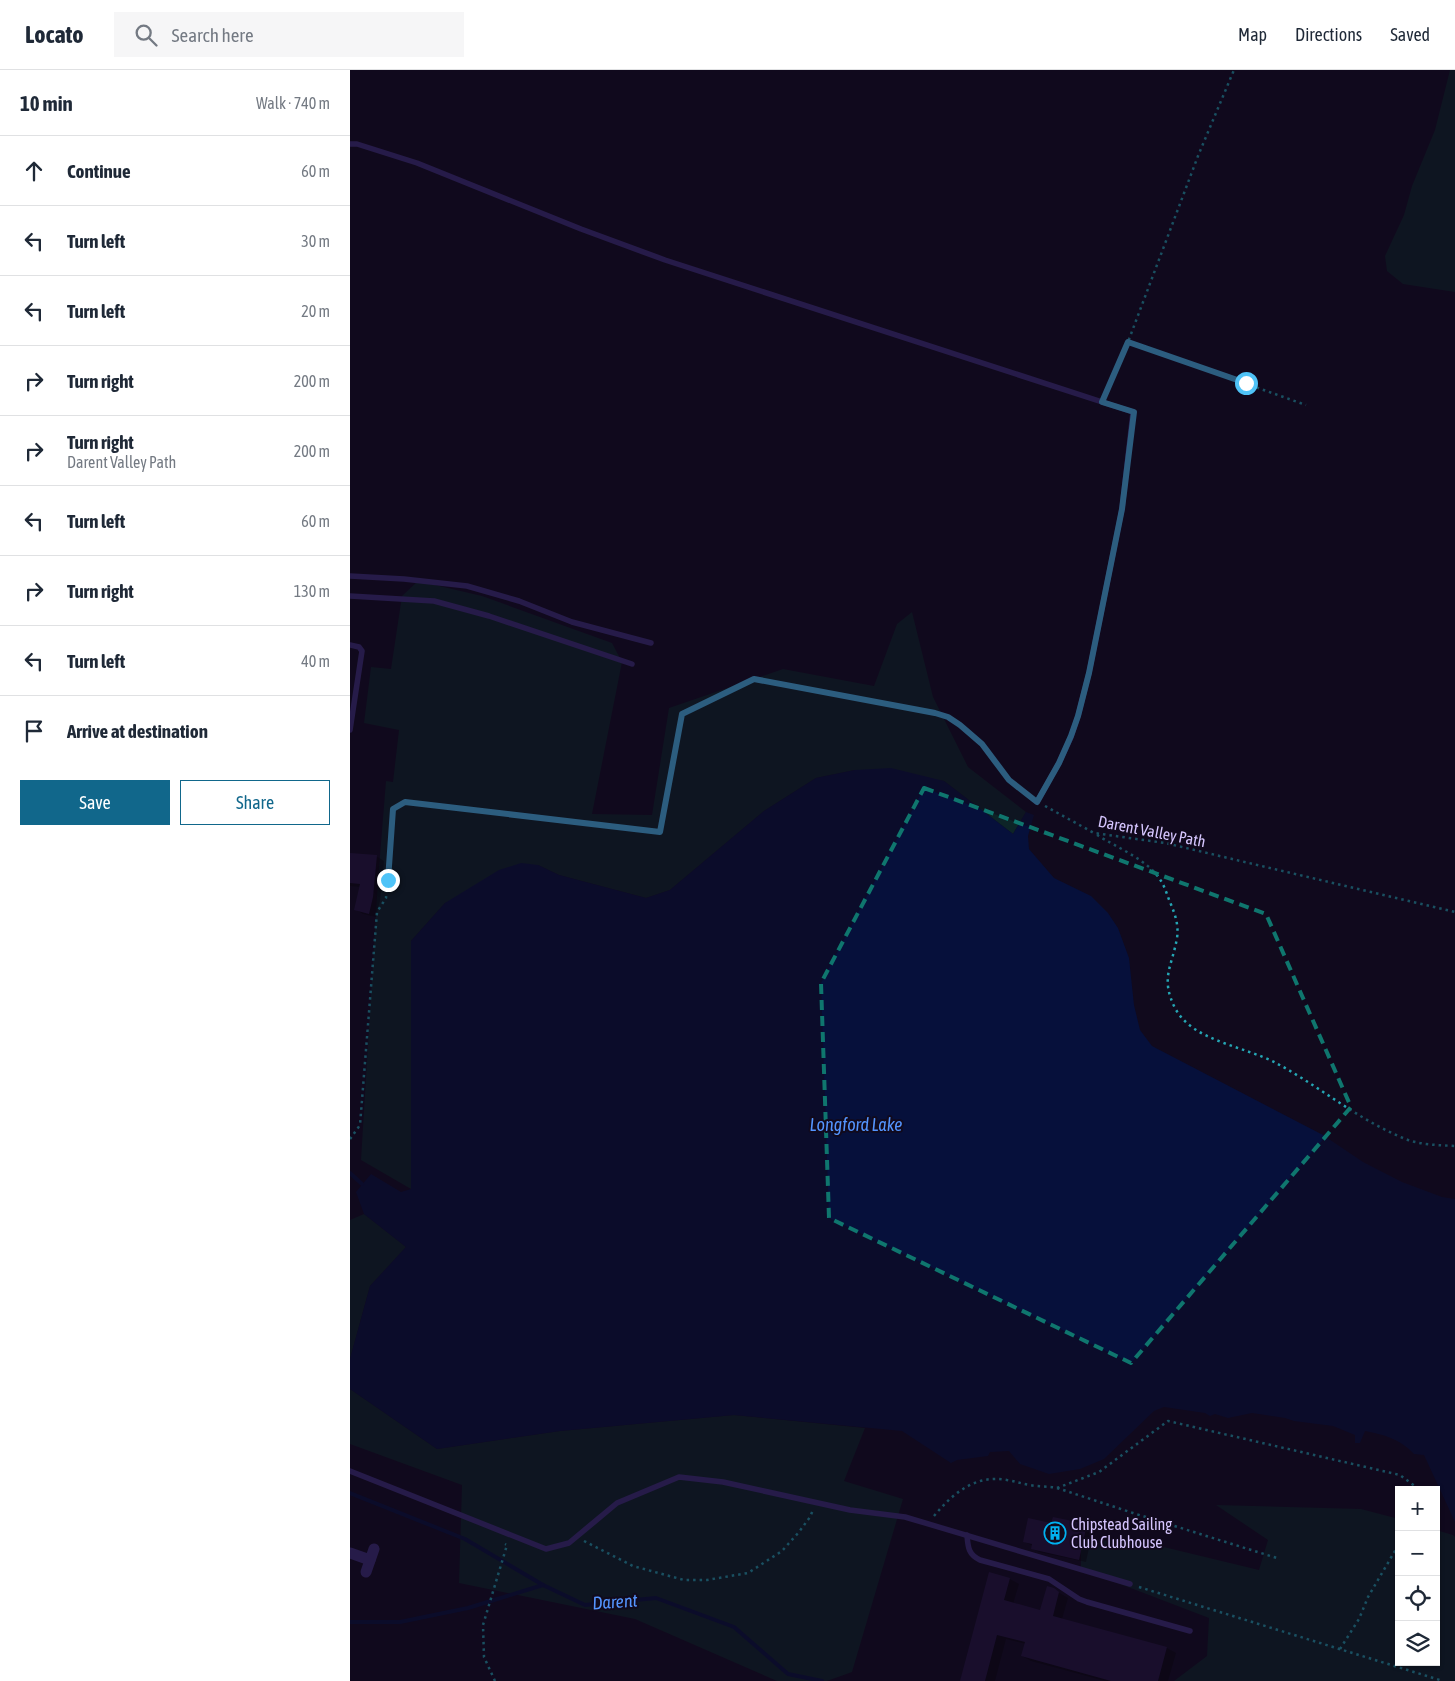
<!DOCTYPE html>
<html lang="en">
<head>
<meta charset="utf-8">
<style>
	:root { --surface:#fff; --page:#f6f6f7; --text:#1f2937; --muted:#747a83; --line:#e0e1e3; --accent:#11678b }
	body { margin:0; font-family:"Asap Condensed",sans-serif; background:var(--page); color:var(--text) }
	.controls { position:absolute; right:15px; bottom:15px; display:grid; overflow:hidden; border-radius:0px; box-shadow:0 1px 4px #0004 }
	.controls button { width:45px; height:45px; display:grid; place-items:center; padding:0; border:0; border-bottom:1px solid var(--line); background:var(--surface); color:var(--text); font:25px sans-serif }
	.stop { position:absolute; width:15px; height:15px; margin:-11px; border:4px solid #4fc3f7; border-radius:50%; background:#fff }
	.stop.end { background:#4fc3f7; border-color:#fff; box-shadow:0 1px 5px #0008 }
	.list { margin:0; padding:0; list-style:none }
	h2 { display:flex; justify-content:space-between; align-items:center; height:65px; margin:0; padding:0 20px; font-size:21px }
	h2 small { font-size:16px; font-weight:400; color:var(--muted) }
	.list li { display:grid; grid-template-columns:32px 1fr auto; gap:15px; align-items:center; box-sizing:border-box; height:70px; padding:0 20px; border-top:1px solid var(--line) }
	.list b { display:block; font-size:19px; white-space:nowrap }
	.list p { margin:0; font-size:16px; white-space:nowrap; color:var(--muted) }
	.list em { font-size:16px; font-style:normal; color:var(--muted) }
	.actions { display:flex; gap:10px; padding:15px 20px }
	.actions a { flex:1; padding:11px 0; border:1px solid var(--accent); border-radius:0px; text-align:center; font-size:18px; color:var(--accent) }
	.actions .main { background:var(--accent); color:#fff }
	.icon { flex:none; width:28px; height:28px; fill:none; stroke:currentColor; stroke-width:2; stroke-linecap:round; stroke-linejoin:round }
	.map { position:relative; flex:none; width:1105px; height:1611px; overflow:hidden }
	header { display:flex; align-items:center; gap:30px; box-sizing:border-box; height:70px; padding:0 25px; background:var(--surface); border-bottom:1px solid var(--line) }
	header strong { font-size:24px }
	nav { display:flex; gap:28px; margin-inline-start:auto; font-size:18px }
	.search { width:350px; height:45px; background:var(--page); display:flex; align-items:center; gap:12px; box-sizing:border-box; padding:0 18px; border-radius:0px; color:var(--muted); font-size:19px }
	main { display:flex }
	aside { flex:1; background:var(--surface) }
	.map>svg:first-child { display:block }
</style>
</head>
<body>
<header>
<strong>Locato</strong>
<div class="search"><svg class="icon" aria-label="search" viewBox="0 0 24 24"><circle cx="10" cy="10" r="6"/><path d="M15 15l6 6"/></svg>Search here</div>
<nav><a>Map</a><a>Directions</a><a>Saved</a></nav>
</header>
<main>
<aside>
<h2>10 min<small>Walk · 740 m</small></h2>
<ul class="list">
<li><svg class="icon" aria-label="ahead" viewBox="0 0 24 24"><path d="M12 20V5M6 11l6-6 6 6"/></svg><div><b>Continue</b></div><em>60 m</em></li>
<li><svg class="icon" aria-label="left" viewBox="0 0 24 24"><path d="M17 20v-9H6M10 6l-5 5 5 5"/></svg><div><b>Turn left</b></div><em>30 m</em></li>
<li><svg class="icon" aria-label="left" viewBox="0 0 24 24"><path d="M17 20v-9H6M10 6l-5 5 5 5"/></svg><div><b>Turn left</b></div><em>20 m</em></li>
<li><svg class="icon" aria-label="right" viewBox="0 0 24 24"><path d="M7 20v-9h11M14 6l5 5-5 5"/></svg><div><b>Turn right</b></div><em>200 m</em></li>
<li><svg class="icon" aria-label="right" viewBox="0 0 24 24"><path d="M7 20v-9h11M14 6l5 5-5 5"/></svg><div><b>Turn right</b><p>Darent Valley Path</p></div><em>200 m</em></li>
<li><svg class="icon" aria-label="left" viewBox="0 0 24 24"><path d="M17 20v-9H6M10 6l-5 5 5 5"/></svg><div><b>Turn left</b></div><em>60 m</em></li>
<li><svg class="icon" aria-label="right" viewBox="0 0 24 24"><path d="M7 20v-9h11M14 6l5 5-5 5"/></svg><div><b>Turn right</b></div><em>130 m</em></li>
<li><svg class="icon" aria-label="left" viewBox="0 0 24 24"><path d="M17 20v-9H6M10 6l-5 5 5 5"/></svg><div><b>Turn left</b></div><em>40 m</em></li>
<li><svg class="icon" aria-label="arrive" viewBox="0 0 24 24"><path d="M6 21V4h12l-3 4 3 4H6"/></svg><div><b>Arrive at destination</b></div></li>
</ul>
<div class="actions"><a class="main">Save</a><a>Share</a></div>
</aside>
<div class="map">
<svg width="1105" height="1611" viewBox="0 0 1105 1611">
	<rect width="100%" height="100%" fill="#110a1d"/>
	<g fill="#0d2427">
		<path d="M1100,0H1105V222L1053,214L1037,201L1035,186L1054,145L1062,116L1085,60Z"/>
		<path d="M68,511L132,526L262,573L272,592L242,744L302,745L319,638L433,599L524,616L547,554L562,542L583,627L618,697L676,742L663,764L594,711L505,700L466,708L414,741L320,820L296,828L209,805L188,795L95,833L61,871V1119L11,1090L28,810L36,711L43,712L49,660L14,653L21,597L41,599L52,526Z"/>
		<path d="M14,1144L56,1177L20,1216L0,1289V1150Z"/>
		<path d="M0,1319L87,1379L210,1361L384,1345L515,1358L494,1411L553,1429L502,1602L477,1611H427L285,1549L109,1513L112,1415L0,1374Z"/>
		<path d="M866,1435L1011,1439L1049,1449V1592H1086V1460L1103,1465L1105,1467V1611H824L857,1586L859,1548L731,1499V1470L793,1472L909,1500L918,1470Z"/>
	</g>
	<path fill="#06103b" d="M541,698L594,711L663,764L676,742L684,745L678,766L679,779L704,808L741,826L758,843L768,858L779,888L784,935L790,960L802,976L973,1065L1013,1092L1052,1112L1092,1127L1105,1129V1452L1074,1385L1064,1384C1050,1369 1035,1365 1015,1361L1010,1373H1005V1365L983,1356L944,1351L935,1348L902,1343L878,1348L865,1344L860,1346L855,1343L814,1337L804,1341L754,1389L730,1399L699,1404L670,1394L659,1381L640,1382L638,1386L607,1390L601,1393L552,1361L384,1345L210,1361L87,1379L0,1319V1289L20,1216L56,1177L14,1144L6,1122L21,1104L51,1122L61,1119V871L95,833L149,800L171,793L188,795L209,805L296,828L320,820L414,741L466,708L505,700Z"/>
	<g fill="#0007">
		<path d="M0,784L26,786L34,791L30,831L26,847L13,844L5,839L11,817L0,816Z"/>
		<path d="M702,1454L736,1455L743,1459L736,1492L689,1482L683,1479V1476L675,1472Z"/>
		<path d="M640,1504L660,1509L669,1514L663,1534L691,1542L703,1519L718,1528L712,1549L817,1578L826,1583L818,1611H755L681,1591L672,1586L676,1574L656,1569L645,1611H611Z"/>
	</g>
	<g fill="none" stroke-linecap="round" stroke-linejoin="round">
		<g stroke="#06103b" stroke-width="4">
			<path d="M0,1103L12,1114"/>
			<path d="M0,1423L115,1469L193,1515L235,1535L306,1528L384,1557L438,1604L472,1611"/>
			<path d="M0,1552H50L118,1538L193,1515"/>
		</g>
	</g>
	<g fill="#24153f">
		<path d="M0,783L27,785L23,827L19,844L4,840L10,814L0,813Z"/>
		<path d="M703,1447L737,1454L729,1490L681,1479L682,1474L673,1472L678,1448L701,1453Z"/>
		<path d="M639,1502L660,1508L654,1530L690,1540L697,1516L704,1518L709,1522L703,1546L817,1577L808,1611H761L671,1586L675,1572L647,1565L635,1611H610Z"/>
	</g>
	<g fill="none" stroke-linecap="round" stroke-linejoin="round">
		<g stroke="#25a6b4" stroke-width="2.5" stroke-dasharray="2.5 4" stroke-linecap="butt">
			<path d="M778,272L956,335"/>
			<path d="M756,324L778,272L848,86L884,0"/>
			<path d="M695,736L744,763L815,773L1105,842"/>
			<path d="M747,765C766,777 800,791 811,811C815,817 817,825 820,832C825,844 829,855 827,868C822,897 810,908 825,938C842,971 894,976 926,993C969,1016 1007,1049 1053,1068C1069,1075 1087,1075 1105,1076"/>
			<path d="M0,1069L10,1055L27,842L36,828L43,739L55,731L310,762L332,644L404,609L585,643L598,647L632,674L659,710L680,726"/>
			<path d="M707,1418L749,1402L818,1351L1050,1405L1070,1420"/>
			<path d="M584,1446C603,1423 626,1404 657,1410C665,1411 672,1414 680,1415C689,1417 698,1416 707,1418L783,1443L930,1489"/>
			<path d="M234,1471L283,1496L334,1510H357L398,1503L432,1481L449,1462L460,1447L463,1440"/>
			<path d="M789,1517L1093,1611"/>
			<path d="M990,1579L1009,1549L1018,1527L1049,1474"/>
			<path d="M145,1611L134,1587L133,1555L157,1475L155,1474"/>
		</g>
		<g stroke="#41327f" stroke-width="5.5">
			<path d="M0,74H7L67,93L231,159L315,190L783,342L772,439L739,603L728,646L721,667L709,693L687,732"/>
			<path d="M0,506L54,509L117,516L169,531L222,552L301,573"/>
			<path d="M0,526L84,531L139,546L282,594"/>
			<path d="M0,575L9,577L12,581L0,660"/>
			<path d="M0,1401L196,1479L219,1473L267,1433L329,1407L373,1412L500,1440L555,1447L780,1514"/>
			<path d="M617,1465C618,1477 618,1484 630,1490L699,1509L729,1529L737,1532L840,1561"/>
		</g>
		<g stroke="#41327f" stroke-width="11">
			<path d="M0,1483L20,1490"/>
			<path d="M16,1502L24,1479"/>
		</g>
	</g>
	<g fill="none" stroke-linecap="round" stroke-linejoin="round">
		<path stroke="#4fc3f7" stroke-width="6" d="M38,810L43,739L55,732L310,762L332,644L404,609L585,643L598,647L610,655L632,674L659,710L687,732L709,693L721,666L728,646L739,603L772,439L784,342L752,332L778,272L896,313"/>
	</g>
	<path d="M0 0H1105V1611H0ZM574,718L916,844L1001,1037L781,1293L479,1148L471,913Z" fill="#110a1d" fill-opacity=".55" fill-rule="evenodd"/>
	<path fill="none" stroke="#0f766e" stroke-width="4" stroke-dasharray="10 6" stroke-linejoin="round" d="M574,718L916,844L1001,1037L781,1293L479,1148L471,913Z"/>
	<defs>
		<g id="building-ring" transform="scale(1.125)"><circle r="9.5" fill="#110a1d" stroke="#00b2f1" stroke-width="1.5"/><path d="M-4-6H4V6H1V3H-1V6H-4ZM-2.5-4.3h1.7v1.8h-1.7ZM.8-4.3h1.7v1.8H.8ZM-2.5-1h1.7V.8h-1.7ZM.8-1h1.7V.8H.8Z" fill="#00b2f1"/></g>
	</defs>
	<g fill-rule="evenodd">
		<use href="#building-ring" x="705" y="1463"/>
	</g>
	<g text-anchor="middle" stroke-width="4" stroke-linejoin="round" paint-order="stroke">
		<g font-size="16" fill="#d6c6ff" stroke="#110a1d">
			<text transform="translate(802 761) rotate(11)" y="6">Darent Valley Path</text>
		</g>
		<g font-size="16" fill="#d6c6ff" stroke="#110a1d" text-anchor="start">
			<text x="721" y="1460">Chipstead Sailing<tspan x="721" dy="18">Club Clubhouse</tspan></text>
		</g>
		<g font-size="18" font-style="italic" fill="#5495ff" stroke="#110a1d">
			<text x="506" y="1061">Longford Lake</text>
			<text transform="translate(265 1532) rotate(-4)" y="6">Darent</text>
		</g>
	</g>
</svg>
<div class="controls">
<button>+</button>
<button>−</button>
<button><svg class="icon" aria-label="locate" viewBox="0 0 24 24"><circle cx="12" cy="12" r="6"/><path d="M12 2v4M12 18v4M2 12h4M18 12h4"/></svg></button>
<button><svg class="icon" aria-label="layers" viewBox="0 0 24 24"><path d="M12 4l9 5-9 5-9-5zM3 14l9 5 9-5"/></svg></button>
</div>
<div class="stop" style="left:896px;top:313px"></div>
<div class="stop end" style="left:38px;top:810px"></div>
</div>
</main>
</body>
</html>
